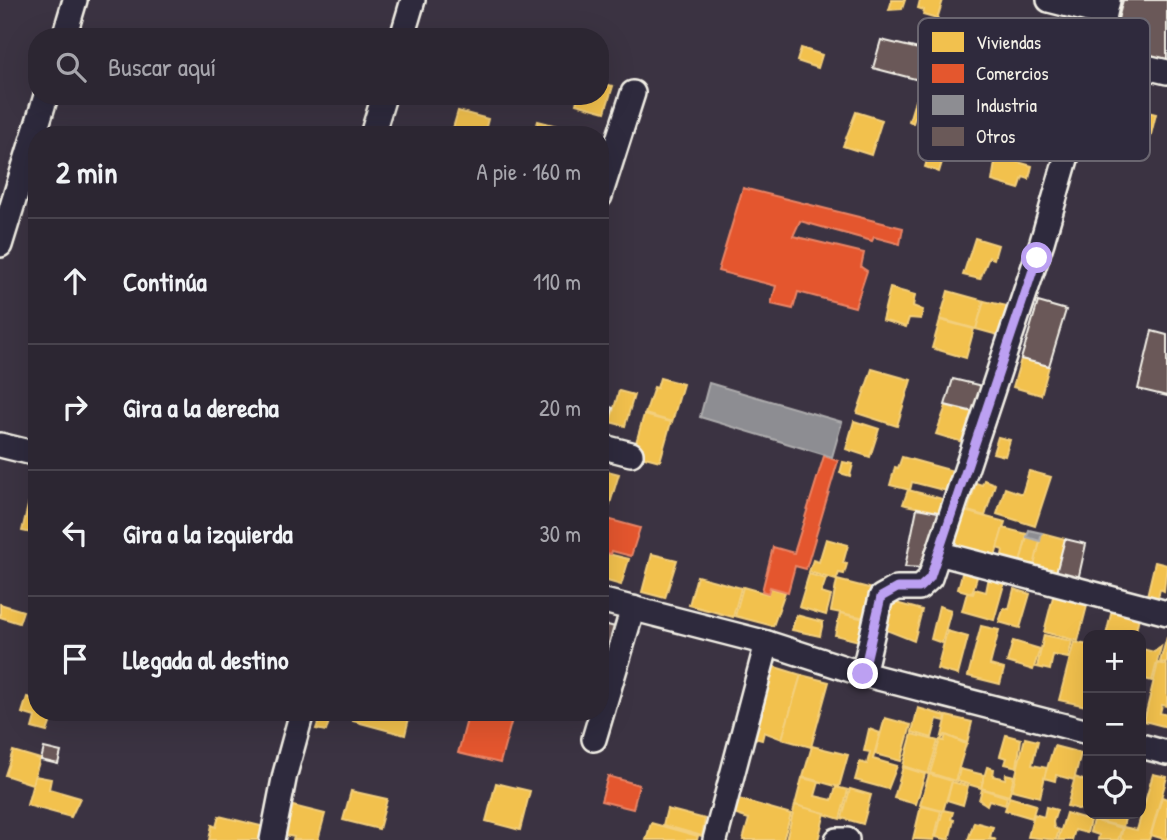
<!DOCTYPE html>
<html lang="es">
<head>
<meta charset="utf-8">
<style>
	:root { --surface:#2c2632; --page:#342e3a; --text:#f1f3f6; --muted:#a6a5ac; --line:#48434d }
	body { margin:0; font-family:"Patrick Hand",sans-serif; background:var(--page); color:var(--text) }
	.controls { position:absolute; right:21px; bottom:21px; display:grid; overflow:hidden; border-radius:14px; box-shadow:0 7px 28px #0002 }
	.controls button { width:63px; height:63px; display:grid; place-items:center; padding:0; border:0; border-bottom:2px solid var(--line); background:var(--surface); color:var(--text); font:35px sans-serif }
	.stop { position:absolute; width:21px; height:21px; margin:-16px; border:5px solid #bca0f2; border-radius:50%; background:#fff }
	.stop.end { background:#bca0f2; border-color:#fff; box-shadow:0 2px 7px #0008 }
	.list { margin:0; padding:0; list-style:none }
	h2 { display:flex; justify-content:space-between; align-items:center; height:91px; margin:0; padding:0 28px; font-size:30px }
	h2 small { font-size:23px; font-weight:400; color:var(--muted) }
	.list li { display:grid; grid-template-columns:46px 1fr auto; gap:21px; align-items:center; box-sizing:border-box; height:126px; padding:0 28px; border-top:2px solid var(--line) }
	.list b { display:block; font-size:26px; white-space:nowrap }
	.list em { font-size:23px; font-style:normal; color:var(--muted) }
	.icon { flex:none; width:38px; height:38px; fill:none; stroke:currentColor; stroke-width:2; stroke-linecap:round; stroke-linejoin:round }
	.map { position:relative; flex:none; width:1167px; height:840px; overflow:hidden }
	.search { position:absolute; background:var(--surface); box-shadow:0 7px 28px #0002; left:28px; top:28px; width:581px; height:77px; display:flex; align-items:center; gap:18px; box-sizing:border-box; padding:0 24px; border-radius:28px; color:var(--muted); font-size:26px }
	.panel { position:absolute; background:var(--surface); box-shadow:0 7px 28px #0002; left:28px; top:126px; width:581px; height:595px; border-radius:28px }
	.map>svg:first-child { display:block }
</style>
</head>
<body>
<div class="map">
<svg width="1167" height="840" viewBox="0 0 1167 840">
	<rect width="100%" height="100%" fill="#3b3342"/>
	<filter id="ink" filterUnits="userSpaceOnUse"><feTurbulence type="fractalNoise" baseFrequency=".0143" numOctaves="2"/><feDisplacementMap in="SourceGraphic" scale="14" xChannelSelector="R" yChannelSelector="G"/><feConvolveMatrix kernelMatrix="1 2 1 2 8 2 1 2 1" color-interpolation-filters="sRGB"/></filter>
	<g filter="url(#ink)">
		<g fill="#f2c14e" stroke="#f3cf7c" stroke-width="2">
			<path d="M892,0H905L902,9L889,10Z"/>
			<path d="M920,0H943L937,19L923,15L924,10L918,8Z"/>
			<path d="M801,48L822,55L818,68L797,61Z"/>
			<path d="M600,72L606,74L603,84L613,86L605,112L576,104L578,96H600Z"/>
			<path d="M463,96H490L488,104Z"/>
			<path d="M1098,100L1156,114L1145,159L1087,145Z"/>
			<path d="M915,101L925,104L920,118L915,117L913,123L909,121Z"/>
			<path d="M458,111L488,119L484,135H451Z"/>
			<path d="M856,112L882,120L871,155L843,146Z"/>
			<path d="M538,121L565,128L563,135H534Z"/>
			<path d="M939,122L953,126L939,172L925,167Z"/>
			<path d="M996,156L1032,166L1029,179L1023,177L1019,189L992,181Z"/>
			<path d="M975,238L998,245L994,259L989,257L980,279L963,275Z"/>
			<path d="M890,288L915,295L913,306L923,310L921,319L909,318L906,327L882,320Z"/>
			<path d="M948,291L984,301L976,329L940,319Z"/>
			<path d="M984,301L1007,306L998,335L976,329Z"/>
			<path d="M940,320L974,329L966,358L932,348Z"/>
			<path d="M1021,359L1049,366L1041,395L1013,387Z"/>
			<path d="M872,369L911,380L897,426L857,413Z"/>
			<path d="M660,378L683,384L672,422L645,414L654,387L657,388Z"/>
			<path d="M619,391L634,395L625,426L610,422Z"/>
			<path d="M946,406L975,413L966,443L936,434Z"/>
			<path d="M644,415L671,422L660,461L641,456L643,448L635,446Z"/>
			<path d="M854,421L879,429L870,457L846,449Z"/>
			<path d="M998,437L1010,440L1005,456L993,453Z"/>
			<path d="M902,457L953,471L947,491L912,482L910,490L890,485L895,467L898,468Z"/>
			<path d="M843,462L853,464L850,476L840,473Z"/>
			<path d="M600,469L619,474L608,510L600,508Z"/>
			<path d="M1029,471L1051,477L1035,526L997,514L1005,488L1022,494Z"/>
			<path d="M984,480L995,484L985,516L968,511L976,483L982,485Z"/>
			<path d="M908,490L924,494L949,501L944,513L906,505L903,504Z"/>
			<path d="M30,497L37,498V534L22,531Z"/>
			<path d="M964,511L1005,522L994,560L954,549Z"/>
			<path d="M1003,528L1027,534L1020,565L1001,560L1003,550L997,548Z"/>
			<path d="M1042,533L1065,539L1056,573L1033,568Z"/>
			<path d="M1027,537L1040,541L1033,570L1019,566Z"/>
			<path d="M826,539L848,545L843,563L847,564L844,574L839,573L836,580L809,572L813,560L819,562Z"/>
			<path d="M600,552L629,559L621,585L600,579Z"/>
			<path d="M652,554L677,560L665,598L642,592Z"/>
			<path d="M1155,562L1167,565L1164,591L1160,589L1157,602L1146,600Z"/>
			<path d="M963,570L978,574L972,593L958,589Z"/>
			<path d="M809,574L826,579L821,593L831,596L826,615L799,607Z"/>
			<path d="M697,576L741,588L733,617L689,605Z"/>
			<path d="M989,577L1005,581L994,620L962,611L967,593L973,594L975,589L986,592Z"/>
			<path d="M837,580L873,589L866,618L831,611Z"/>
			<path d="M743,587L768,594L770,588L785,592L773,626L735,616Z"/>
			<path d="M1014,589L1030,594L1020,628L999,622L1004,608L1009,609Z"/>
			<path d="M1054,593L1088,602L1078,641L1044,632Z"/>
			<path d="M892,602L922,610L914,641L886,630Z"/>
			<path d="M0,604L23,611L19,623L0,617Z"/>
			<path d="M939,606L951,610L942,643L931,639Z"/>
			<path d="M1112,610L1139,617L1135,635H1106Z"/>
			<path d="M840,613L864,619L859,641L835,635Z"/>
			<path d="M796,615L823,622L820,636L792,630Z"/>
			<path d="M981,626L999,630L990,665L1004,669L1000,684L968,676Z"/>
			<path d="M947,631L968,637L958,675L937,669Z"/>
			<path d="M1044,635L1072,641L1068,658L1053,655L1050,670L1037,667Z"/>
			<path d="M1167,637V663L1160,662Z"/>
			<path d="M1013,641L1040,649L1033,670L1007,662Z"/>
			<path d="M1074,642L1088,645L1086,706L1059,700Z"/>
			<path d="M1141,642L1142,649L1154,652L1161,647L1152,681L1141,678Z"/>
			<path d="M1158,663L1167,665V706L1162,705L1160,713L1167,715V727L1144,721Z"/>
			<path d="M775,667L801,675L782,739L764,732L762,740L751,737L771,668Z"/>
			<path d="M801,675L829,682L811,747L782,739Z"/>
			<path d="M27,697L37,700V712H54L47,732L32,728L35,717L22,713Z"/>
			<path d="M918,708L946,716L945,721L937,719L932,738L912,732Z"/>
			<path d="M322,712L331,715L326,731L316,729Z"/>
			<path d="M355,712H402L410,714L405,735L353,721Z"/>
			<path d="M947,716L972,722L967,743L945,735L941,740Z"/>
			<path d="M885,718L911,725L901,761L875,754Z"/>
			<path d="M869,729L880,733L873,759L897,766L888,789L855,780L860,762L867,764L870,752L864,751Z"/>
			<path d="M912,734L938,741L928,774L903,766Z"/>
			<path d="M946,735L966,744L955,781L930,773L940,740L944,741Z"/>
			<path d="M1006,735L1021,739L1017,767L1005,764L1007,758L1000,756Z"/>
			<path d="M1025,738L1038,741L1032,765L1047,768L1040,797L1012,790Z"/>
			<path d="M812,746L848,755L839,787L803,777Z"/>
			<path d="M1054,746L1081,753L1074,780L1056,775L1055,781L1044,778Z"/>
			<path d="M13,751L40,759L32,784L5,775Z"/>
			<path d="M903,767L925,774L916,804L894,798Z"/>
			<path d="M987,767L994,769L993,776L1005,779L1006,774L1014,776L1009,796L981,788Z"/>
			<path d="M960,769L984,775L981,788L957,781Z"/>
			<path d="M929,774L952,781L943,811L920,805Z"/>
			<path d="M1153,774L1167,777L1149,840H1120L1123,827L1137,830Z"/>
			<path d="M35,776L51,779L49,789L80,798L71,817L27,805Z"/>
			<path d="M1075,777L1088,782V812L1067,806Z"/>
			<path d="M802,778L819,782L815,796L832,800L836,787L848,790L840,819L795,805Z"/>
			<path d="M952,782L968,786L963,805L947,800Z"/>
			<path d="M496,783L530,791L520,830L486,821Z"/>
			<path d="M850,789L871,795L863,824L842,818Z"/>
			<path d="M982,789L1007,797L1005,805L989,800L987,805L984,803L979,800Z"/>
			<path d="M351,791L387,799L379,829L343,820Z"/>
			<path d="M1009,797L1036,805L1032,818L1005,810Z"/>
			<path d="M1162,797L1167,799V840L1151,835Z"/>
			<path d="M735,798L791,814L783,840H743L749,819L731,813Z"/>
			<path d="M795,805L825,813L818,840H786Z"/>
			<path d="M293,806L325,814L318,840H293L294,837L285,835Z"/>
			<path d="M921,806L941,811L934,840L913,839Z"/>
			<path d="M1046,807L1057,810L1053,822L1054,828L1059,830L1056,840L1028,837L1034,814L1044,817Z"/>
			<path d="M667,809L705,819L702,836L663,825Z"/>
			<path d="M943,810L953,812L951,819L954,820L949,840L936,837Z"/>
			<path d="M1066,813L1090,820L1087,833L1075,830L1072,840H1058Z"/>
			<path d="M1095,814H1126L1123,827L1094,820Z"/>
			<path d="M219,816L265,827L261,840H209L212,825L216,827Z"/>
			<path d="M1093,820L1122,828L1118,840H1098L1099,835L1090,832Z"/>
			<path d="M974,822L993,827L990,837L996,840H968Z"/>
			<path d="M651,823L698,836L697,840H646Z"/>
		</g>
		<g fill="#e4572e" stroke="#e98566" stroke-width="2">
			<path d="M743,188L903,228L900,244L874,237L872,241L800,221L793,236L864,253L861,267L867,271L855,307L798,292L793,309L771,304L776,286L718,271Z"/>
			<path d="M824,456L838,461L806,569L795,566L788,592L770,587L768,593L762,591L773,547L794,553Z"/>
			<path d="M600,517L640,528L631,556L612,551L611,554L601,552Z"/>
			<path d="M469,712H514L500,763L458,753Z"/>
			<path d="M608,776L639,785L633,809L601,801Z"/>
		</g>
		<g fill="#8d8d92" stroke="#acabac" stroke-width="2">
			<path d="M709,383L842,422L832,457L700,417Z"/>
			<path d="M1029,530L1042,533L1040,541L1027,537Z"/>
		</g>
		<g fill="#6a5958" stroke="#f4f1e8" stroke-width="2">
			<path d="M1123,0H1167V61L1111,46Z"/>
			<path d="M881,40L927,51L919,80L873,68Z"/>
			<path d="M1038,302L1066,310L1049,366L1021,359Z"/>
			<path d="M1152,331L1167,335V396L1138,389Z"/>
			<path d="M953,379L982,386L974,412L945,405Z"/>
			<path d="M600,404L613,408L605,436L600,435Z"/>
			<path d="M917,508L943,513L926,568L905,567Z"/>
			<path d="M1065,539L1086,544L1078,580L1056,573Z"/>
			<path d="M600,623L615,627L600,684Z"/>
			<path d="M44,748L61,752L58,764L41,760Z"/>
		</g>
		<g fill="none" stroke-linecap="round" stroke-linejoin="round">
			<g stroke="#f4f1e8" stroke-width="28">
				<g id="minor">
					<path d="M1049,0L1104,14"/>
					<path d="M64,37L75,0"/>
					<path d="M402,37L413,0"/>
					<path d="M1096,55L1167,72"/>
					<path d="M372,135L384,96"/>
					<path d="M600,196L633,93"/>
					<path d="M0,245L46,96"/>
					<path d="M0,445L37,454"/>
					<path d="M600,446L631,454"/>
					<path d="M938,553L1167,613"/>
					<path d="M600,600L767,643L863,674L1088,732"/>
					<path d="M863,674L881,597L897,588H919L930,578L1042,242L1096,55L1108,0"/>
					<path d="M594,739L633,608"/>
					<path d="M1141,746L1167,753"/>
					<path d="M272,840L285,774L302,712"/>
					<path d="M715,840L767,643"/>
					<path d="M837,840H847"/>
				</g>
			</g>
			<use href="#minor" stroke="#2f2a3d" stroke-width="23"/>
		</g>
	</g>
	<g fill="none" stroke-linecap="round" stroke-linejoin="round" filter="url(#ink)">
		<path stroke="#bca0f2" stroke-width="9" d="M863,674L881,597L897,588H919L930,578L1037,258"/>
	</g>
	<rect x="918" y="18" width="232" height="143" rx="10" fill="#2f2a3d" stroke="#6a6670" stroke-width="2"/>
	<rect x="932" y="32" width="32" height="20" fill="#f2c14e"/>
	<rect x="932" y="64" width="32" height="19" fill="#e4572e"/>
	<rect x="932" y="95" width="32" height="20" fill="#8d8d92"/>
	<rect x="932" y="127" width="32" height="19" fill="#6a5958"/>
	<g font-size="19" fill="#f4f1e8">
		<text x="976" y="49">Viviendas</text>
		<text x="976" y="80">Comercios</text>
		<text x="976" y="112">Industria</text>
		<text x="976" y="143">Otros</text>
	</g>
</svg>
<div class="controls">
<button>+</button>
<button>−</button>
<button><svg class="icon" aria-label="locate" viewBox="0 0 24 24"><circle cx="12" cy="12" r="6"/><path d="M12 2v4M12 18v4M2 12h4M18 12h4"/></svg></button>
</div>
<div class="stop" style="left:1037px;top:258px"></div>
<div class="stop end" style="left:863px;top:674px"></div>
<div class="search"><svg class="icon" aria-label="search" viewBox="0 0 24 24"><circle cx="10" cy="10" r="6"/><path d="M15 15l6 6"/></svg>Buscar aquí</div>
<section class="panel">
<h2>2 min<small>A pie · 160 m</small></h2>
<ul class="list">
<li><svg class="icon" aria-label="ahead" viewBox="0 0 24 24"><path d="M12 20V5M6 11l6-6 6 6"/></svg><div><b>Continúa</b></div><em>110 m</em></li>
<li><svg class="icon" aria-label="right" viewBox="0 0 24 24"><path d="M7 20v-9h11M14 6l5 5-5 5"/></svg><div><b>Gira a la derecha</b></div><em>20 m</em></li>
<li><svg class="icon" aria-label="left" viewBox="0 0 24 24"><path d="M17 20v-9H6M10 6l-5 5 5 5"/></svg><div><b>Gira a la izquierda</b></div><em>30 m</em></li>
<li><svg class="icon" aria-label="arrive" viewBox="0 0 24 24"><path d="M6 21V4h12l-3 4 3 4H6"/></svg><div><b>Llegada al destino</b></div></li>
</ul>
</section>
</div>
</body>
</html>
